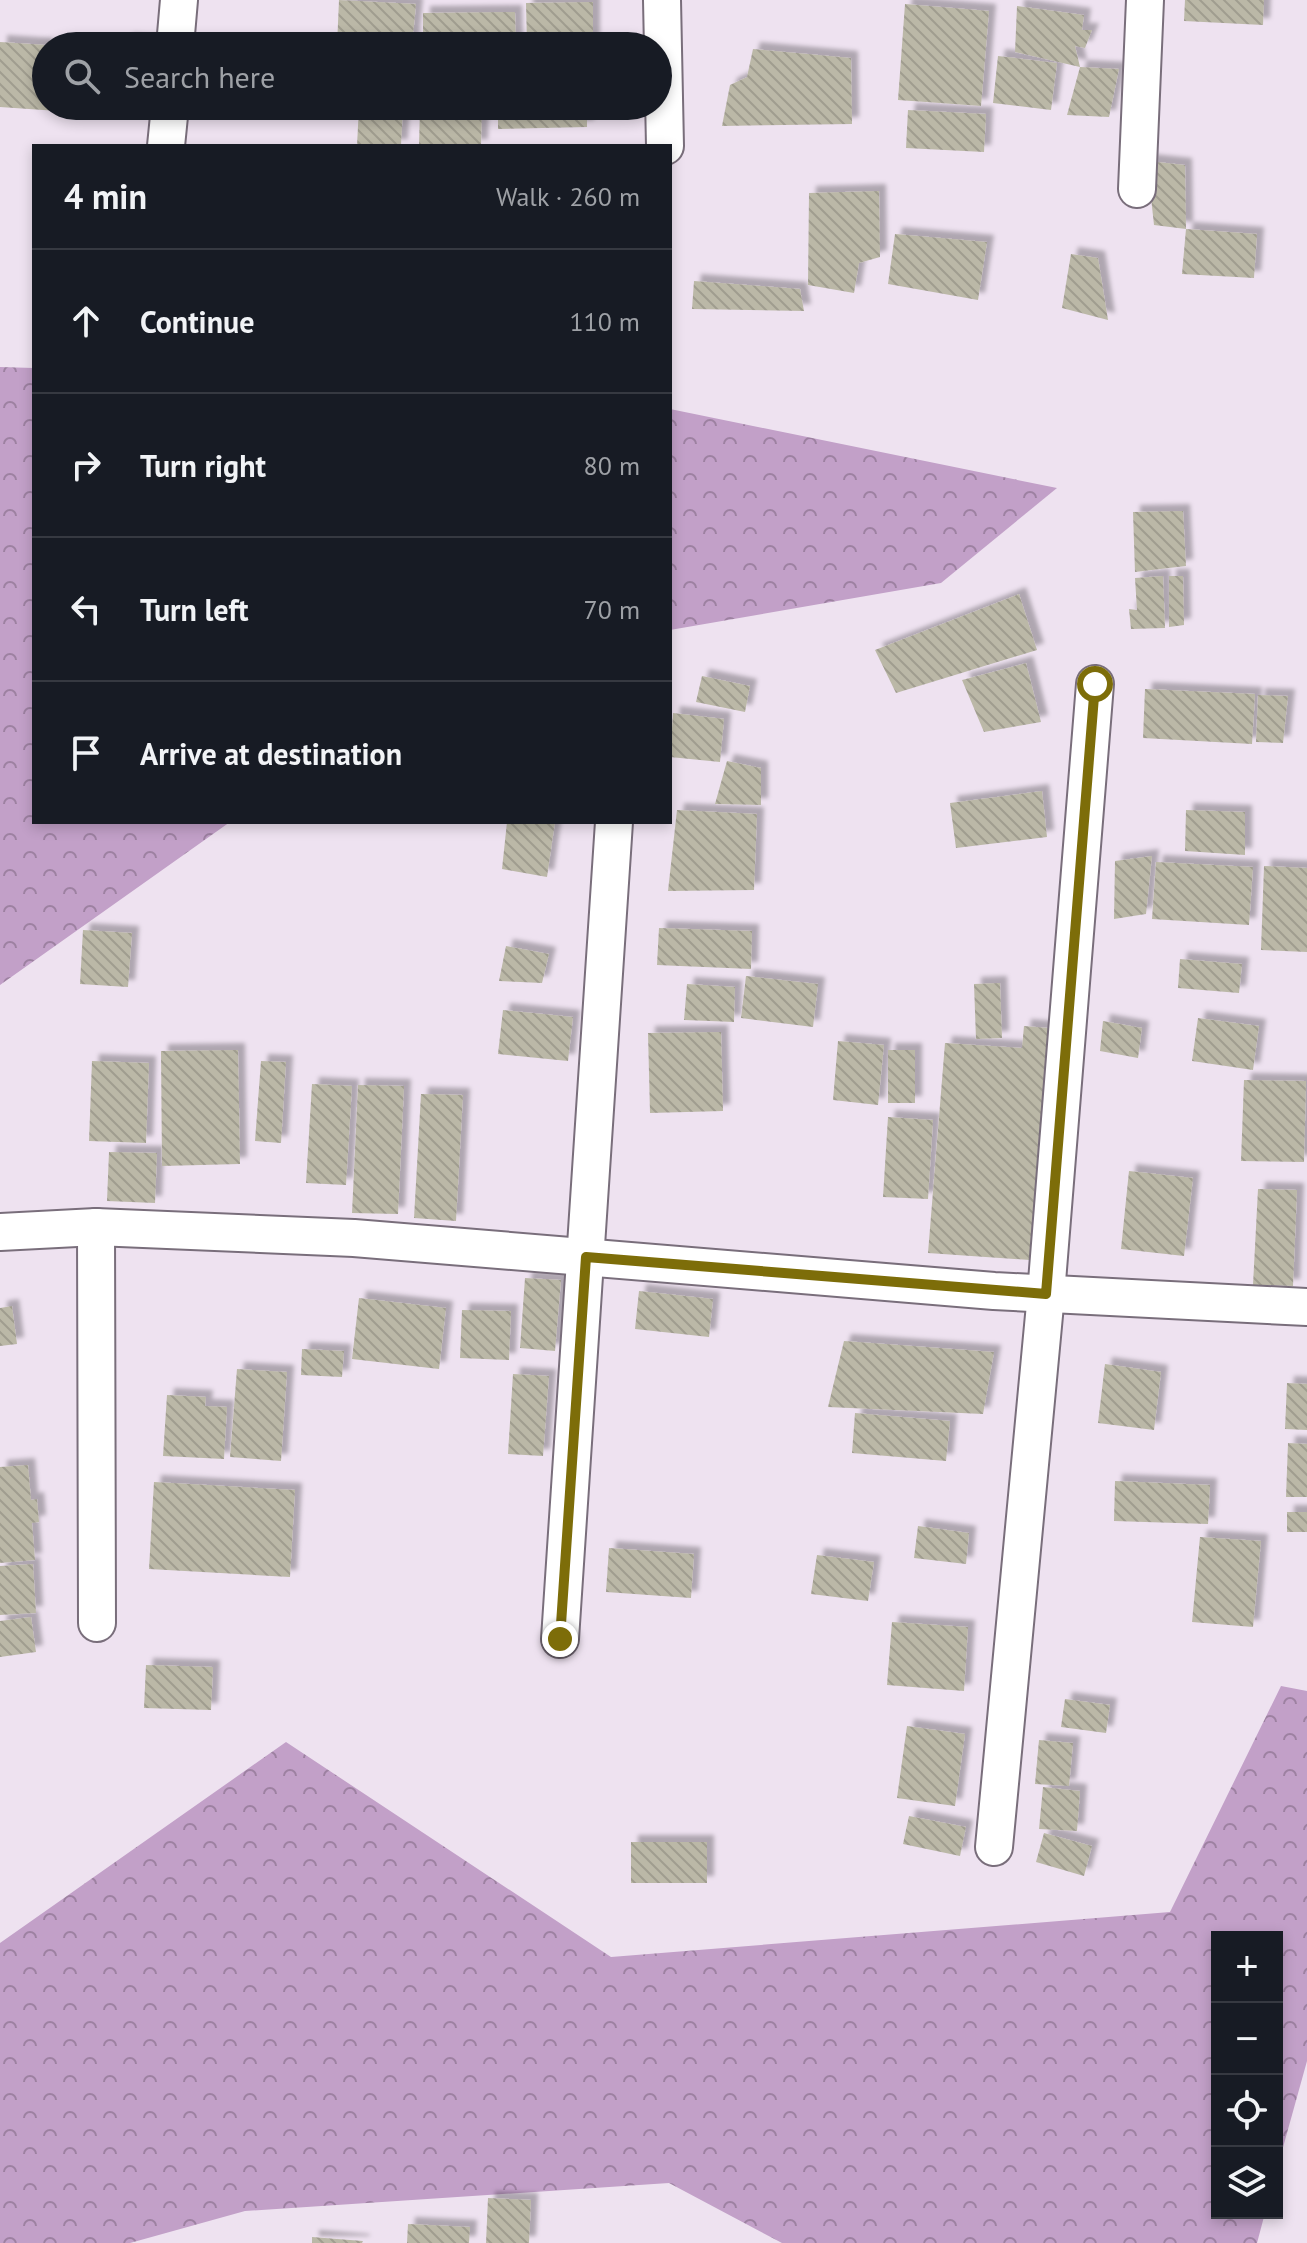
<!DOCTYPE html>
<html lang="en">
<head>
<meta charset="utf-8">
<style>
	:root { --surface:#171b24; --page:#242831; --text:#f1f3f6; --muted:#9ea1a6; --line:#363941 }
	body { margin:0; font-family:"PT Sans",sans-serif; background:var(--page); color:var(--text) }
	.controls { position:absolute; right:24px; bottom:24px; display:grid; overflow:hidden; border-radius:0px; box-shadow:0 4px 12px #0003 }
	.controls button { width:72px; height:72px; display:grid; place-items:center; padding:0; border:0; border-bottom:2px solid var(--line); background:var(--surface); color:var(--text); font:40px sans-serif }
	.stop { position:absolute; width:24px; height:24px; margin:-18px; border:6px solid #7d6d09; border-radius:50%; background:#fff }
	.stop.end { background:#7d6d09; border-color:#fff; box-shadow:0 2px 8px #0008 }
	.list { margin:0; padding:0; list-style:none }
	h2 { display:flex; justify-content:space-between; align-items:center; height:104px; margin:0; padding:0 32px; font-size:34px }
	h2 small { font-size:26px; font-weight:400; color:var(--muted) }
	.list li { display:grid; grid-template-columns:52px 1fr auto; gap:24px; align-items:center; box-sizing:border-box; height:144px; padding:0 32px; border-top:2px solid var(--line) }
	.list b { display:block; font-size:30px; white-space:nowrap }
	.list em { font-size:26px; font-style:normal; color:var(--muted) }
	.icon { flex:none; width:44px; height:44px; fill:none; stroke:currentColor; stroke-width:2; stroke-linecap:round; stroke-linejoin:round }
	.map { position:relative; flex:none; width:1307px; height:2243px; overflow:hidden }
	.search { position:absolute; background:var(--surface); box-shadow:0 4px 12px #0003; left:32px; top:32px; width:640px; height:88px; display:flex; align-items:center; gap:20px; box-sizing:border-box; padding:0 28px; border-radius:44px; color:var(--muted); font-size:30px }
	.panel { position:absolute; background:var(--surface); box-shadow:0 4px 12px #0003; left:32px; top:144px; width:640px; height:680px; border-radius:0px }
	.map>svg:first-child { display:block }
</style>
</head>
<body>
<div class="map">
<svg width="1307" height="2243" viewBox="0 0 1307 2243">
	<defs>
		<pattern id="forest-crowns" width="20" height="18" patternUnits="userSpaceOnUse" patternTransform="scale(2)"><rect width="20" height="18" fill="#c2a0c8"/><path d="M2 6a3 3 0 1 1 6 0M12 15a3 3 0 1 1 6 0" fill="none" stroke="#9d81a1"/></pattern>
		<pattern id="building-back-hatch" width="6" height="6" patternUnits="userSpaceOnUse" patternTransform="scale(2)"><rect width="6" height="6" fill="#bbb8a7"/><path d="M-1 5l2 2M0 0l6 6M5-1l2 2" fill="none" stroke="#a09d8f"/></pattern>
		<filter id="shadow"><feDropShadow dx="7" dy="-7" stdDeviation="2" flood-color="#0004"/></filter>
	</defs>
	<rect width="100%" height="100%" fill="#eee2f0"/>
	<g fill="url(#forest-crowns)">
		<path d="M0,367L34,368V822H230L0,985Z"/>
		<path d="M670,409L1057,488L941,583L670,630Z"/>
		<path d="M1281,1686L1307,1691V2061L1277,2169V1937H1217V2213H1265L1257,2243H782L669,2183L245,2211L130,2243H0V1943L286,1742L611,1957L1170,1912Z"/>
	</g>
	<g fill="url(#building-back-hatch)" filter="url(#shadow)">
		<path d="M339,0L416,4L412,46H337Z"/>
		<path d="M1185,0H1264L1263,25L1184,21Z"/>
		<path d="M593,2V46H527L526,3Z"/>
		<path d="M905,4L989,11L981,106L898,100Z"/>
		<path d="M1017,6L1084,15L1082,30H1092L1085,48L1075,46L1080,67L1119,69L1109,117L1067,115L1080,67L1015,52Z"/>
		<path d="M515,12L516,46H423V13Z"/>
		<path d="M126,40L158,42V46H126Z"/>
		<path d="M0,42L46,45V106H116L115,115L0,107Z"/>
		<path d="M753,49L851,58L852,124L722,126L730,85L747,77Z"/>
		<path d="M998,56L1057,63L1051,110L993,103Z"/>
		<path d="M359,106H403L401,146H357Z"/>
		<path d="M420,106H482L481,146H419Z"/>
		<path d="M498,106H587V127L498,129Z"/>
		<path d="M908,110L986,114L984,152L906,148Z"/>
		<path d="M1147,161L1185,165L1186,229L1154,225Z"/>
		<path d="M879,191L880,257L859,263L854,293L808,285L809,193Z"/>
		<path d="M1186,229L1257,234L1254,278L1182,274Z"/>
		<path d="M895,234L987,242L978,300L888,284Z"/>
		<path d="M1071,254L1098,258L1108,320L1062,308Z"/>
		<path d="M694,281L800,289L804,311L692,309Z"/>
		<path d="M1183,511L1186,566L1135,572L1133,512Z"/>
		<path d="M1163,576L1165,628L1131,629L1129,609L1137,610L1135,578Z"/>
		<path d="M1169,576H1183L1184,625L1169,627Z"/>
		<path d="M1019,594L1037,650L896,693L875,650Z"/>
		<path d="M1026,663L1041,722L984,732L962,680Z"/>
		<path d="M702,676L750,686L745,712L696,702Z"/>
		<path d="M1145,689L1255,694L1252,744L1143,738Z"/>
		<path d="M1258,695L1288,696L1283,743L1256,742Z"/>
		<path d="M673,713L724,719L720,762L670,757Z"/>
		<path d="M727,761L761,768V805L715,804Z"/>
		<path d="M1042,791L1047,837L956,848L950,803Z"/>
		<path d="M677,810L757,814L754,890L668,891Z"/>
		<path d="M1186,810L1245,812V855L1185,851Z"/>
		<path d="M507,822H555L547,877L502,869Z"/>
		<path d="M1152,856L1146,914L1114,919L1115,861Z"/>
		<path d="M1156,862L1253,867L1249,925L1152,919Z"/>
		<path d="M1264,866L1307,868V952L1261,950Z"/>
		<path d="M659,928L752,931L751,969L657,965Z"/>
		<path d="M83,930L132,933L128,987L80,984Z"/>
		<path d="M506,946L549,954L542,983L499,981Z"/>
		<path d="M1180,959L1242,964L1239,993L1178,988Z"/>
		<path d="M746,976L818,984L813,1027L741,1018Z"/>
		<path d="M1000,983L1002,1038L976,1039L974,984Z"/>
		<path d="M687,984L735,987L734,1022L684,1020Z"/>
		<path d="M503,1010L573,1017L568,1061L498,1054Z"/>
		<path d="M1198,1018L1259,1026L1253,1070L1192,1061Z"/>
		<path d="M1103,1021L1142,1028L1138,1058L1100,1051Z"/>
		<path d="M1024,1026L1048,1028L1030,1260L928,1253L945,1043L1022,1048Z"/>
		<path d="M721,1032L723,1111L650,1113L648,1033Z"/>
		<path d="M838,1041L884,1045L878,1105L833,1100Z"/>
		<path d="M238,1050L240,1164L162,1166L161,1051Z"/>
		<rect x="888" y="1050" width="27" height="53"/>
		<path d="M92,1061L149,1063L146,1143L89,1141Z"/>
		<path d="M261,1061L286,1062L281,1143L255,1141Z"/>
		<path d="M1244,1080L1306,1081L1304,1162L1241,1161Z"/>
		<path d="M312,1084L352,1086L346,1185L306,1183Z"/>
		<path d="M358,1085L404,1086L398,1214L352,1213Z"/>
		<path d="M421,1094L463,1095L456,1221L414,1218Z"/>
		<path d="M888,1117L933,1120L928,1199L883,1197Z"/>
		<path d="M109,1152L157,1153L155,1203L107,1201Z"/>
		<path d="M1129,1171L1193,1178L1184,1256L1121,1249Z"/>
		<path d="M1258,1189L1297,1190L1293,1286L1253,1285Z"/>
		<path d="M525,1278L561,1280L555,1351L520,1348Z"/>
		<path d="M639,1291L713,1299L709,1337L635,1329Z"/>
		<path d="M359,1298L446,1308L439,1369L352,1359Z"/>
		<path d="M12,1306L17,1344L0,1346V1308Z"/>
		<path d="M462,1310L511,1311L509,1360L460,1358Z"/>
		<path d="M844,1341L994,1352L983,1414L828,1407Z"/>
		<path d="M302,1349L344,1351L342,1377L301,1375Z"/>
		<path d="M1105,1364L1161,1372L1154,1430L1098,1423Z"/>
		<path d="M237,1369L287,1372L281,1461L230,1457Z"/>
		<path d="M513,1374L549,1376L543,1456L508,1454Z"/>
		<path d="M1287,1383L1307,1384V1430L1285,1429Z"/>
		<path d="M167,1395L206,1397L205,1406L227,1407L224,1459L163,1456Z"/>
		<path d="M855,1413L950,1421L946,1461L852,1453Z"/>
		<path d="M1288,1443L1307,1444V1497H1286Z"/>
		<path d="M28,1465L31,1500L37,1499L39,1522L32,1523L35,1560L0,1563V1467Z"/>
		<path d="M1115,1481L1210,1485L1208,1524L1114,1521Z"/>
		<path d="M154,1482L295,1490L290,1577L149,1569Z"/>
		<rect x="1287" y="1512" width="20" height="20"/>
		<path d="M918,1526L969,1533L966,1564L914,1558Z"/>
		<path d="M1200,1537L1261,1541L1253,1627L1192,1622Z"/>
		<path d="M609,1548L694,1554L691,1598L606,1592Z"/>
		<path d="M817,1555L874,1562L868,1601L811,1594Z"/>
		<path d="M33,1564L36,1613L0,1615V1566Z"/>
		<path d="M31,1617L36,1652L0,1657V1621Z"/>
		<path d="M892,1622L968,1627L964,1691L887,1685Z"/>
		<path d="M146,1665L213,1667L211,1710L144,1708Z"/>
		<path d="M1065,1699L1110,1705L1106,1733L1061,1727Z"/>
		<path d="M907,1726L965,1734L955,1806L897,1798Z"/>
		<path d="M1039,1740L1073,1743L1069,1786L1035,1784Z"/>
		<path d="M1043,1787L1080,1791L1077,1831L1039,1829Z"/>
		<path d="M909,1816L966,1827L960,1856L903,1844Z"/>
		<path d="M1044,1833L1092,1846L1084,1876L1036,1862Z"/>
		<rect x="631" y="1842" width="76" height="41"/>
		<path d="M488,2198L531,2200L529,2243H486Z"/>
		<path d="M408,2224L470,2227L469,2243H407Z"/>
		<path d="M312,2237L363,2241L362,2243H312Z"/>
	</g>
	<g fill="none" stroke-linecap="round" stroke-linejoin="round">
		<g stroke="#796e7b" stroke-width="40">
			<g id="minor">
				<path d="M662,0L665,146"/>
				<path d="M175,46L179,0"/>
				<path d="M166,146L170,106"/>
				<path d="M1137,189L1145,0"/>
				<path d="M96,1227L97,1623"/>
				<path d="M0,1232L96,1227L354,1238L994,1291L1307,1307"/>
				<path d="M560,1639L614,822"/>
				<path d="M994,1847L1046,1294L1095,684"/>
			</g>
		</g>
		<use href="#minor" stroke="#fff" stroke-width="36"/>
	</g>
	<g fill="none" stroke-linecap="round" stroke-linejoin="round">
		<path stroke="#7d6d09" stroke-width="10" d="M560,1639L586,1257L1046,1294L1095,684"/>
	</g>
</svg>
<div class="controls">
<button>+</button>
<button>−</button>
<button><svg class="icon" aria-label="locate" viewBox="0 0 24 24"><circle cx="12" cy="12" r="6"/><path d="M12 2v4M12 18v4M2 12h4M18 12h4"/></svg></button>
<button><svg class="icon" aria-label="layers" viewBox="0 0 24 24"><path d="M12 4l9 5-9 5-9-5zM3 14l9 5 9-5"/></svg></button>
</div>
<div class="stop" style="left:1095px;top:684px"></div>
<div class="stop end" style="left:560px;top:1639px"></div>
<div class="search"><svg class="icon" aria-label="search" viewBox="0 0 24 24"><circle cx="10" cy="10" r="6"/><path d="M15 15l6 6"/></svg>Search here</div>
<section class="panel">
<h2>4 min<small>Walk · 260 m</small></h2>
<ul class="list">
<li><svg class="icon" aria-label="ahead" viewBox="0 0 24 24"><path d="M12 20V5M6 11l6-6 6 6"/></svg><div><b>Continue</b></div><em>110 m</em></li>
<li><svg class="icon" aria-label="right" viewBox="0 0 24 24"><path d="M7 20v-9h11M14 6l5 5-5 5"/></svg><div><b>Turn right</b></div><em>80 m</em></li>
<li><svg class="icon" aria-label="left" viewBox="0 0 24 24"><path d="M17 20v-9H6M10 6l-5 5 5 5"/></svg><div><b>Turn left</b></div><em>70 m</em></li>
<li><svg class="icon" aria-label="arrive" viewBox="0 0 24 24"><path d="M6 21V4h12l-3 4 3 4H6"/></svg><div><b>Arrive at destination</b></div></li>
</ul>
</section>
</div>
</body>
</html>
